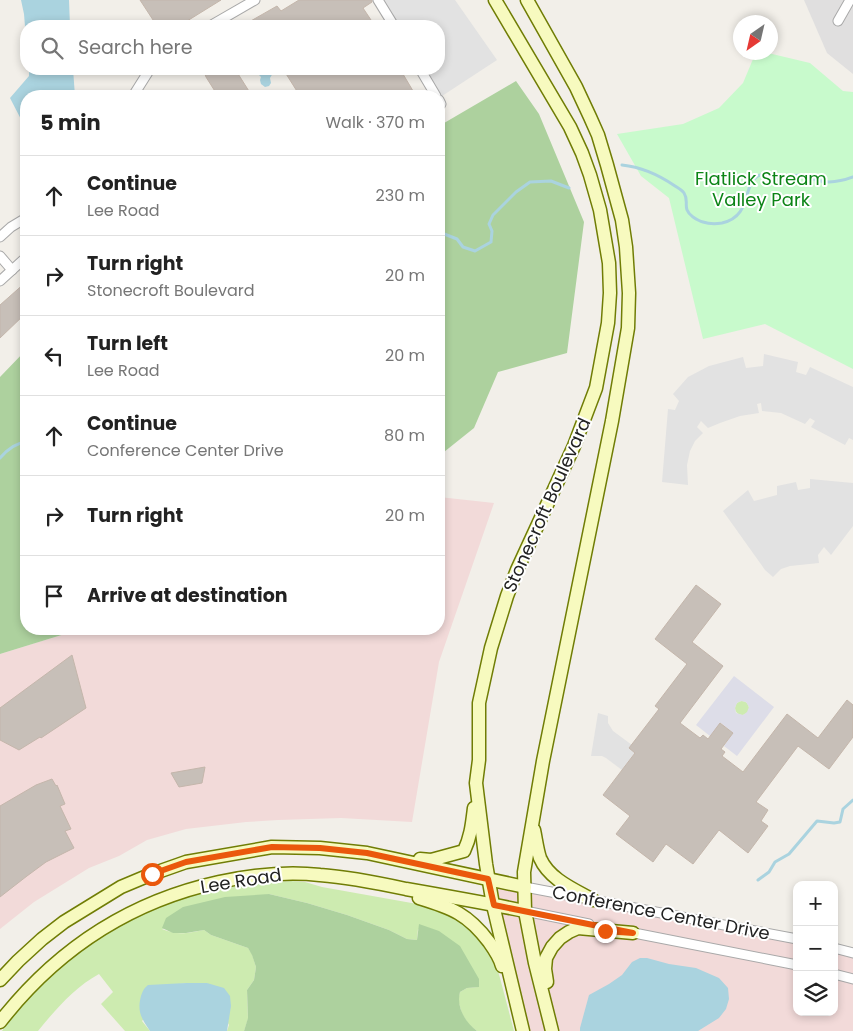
<!DOCTYPE html>
<html lang="en">
<head>
<meta charset="utf-8">
<style>
	:root { --surface:#fff; --page:#f6f6f6; --text:#222; --muted:#767676; --line:#e0e0e0 }
	body { margin:0; font-family:Poppins,sans-serif; background:var(--page); color:var(--text) }
	.controls { position:absolute; right:15px; bottom:15px; display:grid; overflow:hidden; border-radius:10px; box-shadow:0 2px 8px #0003 }
	.controls button { width:45px; height:45px; display:grid; place-items:center; padding:0; border:0; border-bottom:1px solid var(--line); background:var(--surface); color:var(--text); font:25px sans-serif }
	.compass { position:absolute; left:733px; top:15px; width:45px; height:45px; border-radius:50%; background:var(--surface); box-shadow:0 2px 8px #0003; rotate:214deg }
	.stop { position:absolute; width:15px; height:15px; margin:-11px; border:4px solid #ea580c; border-radius:50%; background:#fff }
	.stop.end { background:#ea580c; border-color:#fff; box-shadow:0 1px 5px #0008 }
	.list { margin:0; padding:0; list-style:none }
	h2 { display:flex; justify-content:space-between; align-items:center; height:65px; margin:0; padding:0 20px; font-size:21px }
	h2 small { font-size:16px; font-weight:400; color:var(--muted) }
	.list li { display:grid; grid-template-columns:32px 1fr auto; gap:15px; align-items:center; box-sizing:border-box; height:80px; padding:0 20px; border-top:1px solid var(--line) }
	.list b { display:block; font-size:19px; white-space:nowrap }
	.list p { margin:0; font-size:16px; white-space:nowrap; color:var(--muted) }
	.list em { font-size:16px; font-style:normal; color:var(--muted) }
	.icon { flex:none; width:28px; height:28px; fill:none; stroke:currentColor; stroke-width:2; stroke-linecap:round; stroke-linejoin:round }
	.map { position:relative; flex:none; width:853px; height:1031px; overflow:hidden }
	.search { position:absolute; background:var(--surface); box-shadow:0 2px 8px #0003; left:20px; top:20px; width:425px; height:55px; display:flex; align-items:center; gap:12px; box-sizing:border-box; padding:0 18px; border-radius:20px; color:var(--muted); font-size:19px }
	.panel { position:absolute; background:var(--surface); box-shadow:0 2px 8px #0003; left:20px; top:90px; width:425px; height:545px; border-radius:20px }
	.map>svg:first-child { display:block }
</style>
</head>
<body>
<div class="map">
<svg width="853" height="1031" viewBox="0 0 853 1031">
	<rect width="100%" height="100%" fill="#f2efe9"/>
	<path fill="#e0dfdf" d="M804,0H853V74L827,53Z"/>
	<g fill="#f2dad9">
		<path d="M439,497L494,503L439,662L412,822L341,818L278,820L246,822L186,829L147,840L119,856L89,868L34,902L0,929V654L81,629H439Z"/>
		<path d="M488,879L797,944V1012H834V952L853,956V1031H526Z"/>
	</g>
	<g fill="#cdebb0">
		<circle cx="742" cy="708" r="7"/>
		<path d="M291,881L305,882L322,887L434,907L473,927L495,961L500,978L514,1031H477L469,1025L462,1014L458,1000L460,992L467,988L478,987L418,929L417,940L407,939L389,930L347,915L307,903L269,894L162,929C179,936 187,933 204,930L211,935L248,948L252,954L256,967L254,980L247,990L248,1019L244,1031H227L229,1025L207,983H186L173,985L142,1021L150,1031H125L101,1004L113,992L99,974C75,987 55,1010 38,1031H2C10,1020 19,1009 28,998C75,949 138,908 205,892C234,885 262,883 291,881Z"/>
	</g>
	<g fill="#add19e">
		<path d="M516,81L539,114L584,222L567,353L498,372L474,428L439,456V126Z"/>
		<path d="M26,350V629H81L0,654V377Z"/>
		<path d="M269,894L307,903L347,915L389,930L407,939L417,940L419,924L439,931L460,946L479,979V987L467,988L460,992C456,1007 465,1022 477,1031H244L248,1018L247,990L254,980L256,967L252,955L248,948L211,935L204,930L186,933H173L162,928L166,918L183,907L225,897Z"/>
	</g>
	<path fill="#c8facc" d="M756,52L768,53L810,63L843,91L853,92V369L765,324L703,339L669,198L641,176L617,134L683,124L719,108L743,83Z"/>
	<g fill="#e2e2e2">
		<path d="M383,0H455L497,60L442,96L425,69H439V26H399Z"/>
		<path d="M764,354L798,362L796,372L806,375L810,367L853,387V440L849,438L845,445L811,427L815,421L810,418L805,424L781,413L762,411L761,403L757,404L759,413L740,416L720,423L708,428L701,421L697,427L703,433L695,441L690,451L687,465L688,485L662,482L668,409L675,410L679,401L673,394L688,377L709,366L743,357L746,368L763,366Z"/>
		<path d="M810,479L853,483V526L831,555L824,547L818,555L819,563L790,566L781,569L773,577L765,570L723,511L748,490L754,501L777,495V486L796,482L798,490L810,488Z"/>
		<path d="M598,713L608,716V723L613,731L632,745L635,753L622,770L606,758L602,756H591Z"/>
	</g>
	<path fill="#dddde8" fill-rule="evenodd" d="M734,676L774,707L737,756L724,746L733,733L721,723L710,736L696,725ZM741,701L746,702L749,707L747,712L743,715L736,713L735,708L737,703Z"/>
	<g fill="#aad3df">
		<path d="M21,0H69L70,26H26V39L24,14Z"/>
		<path d="M29,69H73L75,96H26V129L10,98L29,76Z"/>
		<path d="M258,69H273V73L270,78L271,83L269,86L265,87L261,84L260,80L261,77L259,75Z"/>
		<path d="M640,958H647L669,964L696,968L719,978L728,988L729,999L726,1009L719,1018L698,1031H580V1028L589,995L609,984L622,975L632,962Z"/>
		<path d="M186,983H207L224,988L230,996L231,1006L227,1031H150C141,1018 137,1011 141,996C143,991 143,989 148,985Z"/>
	</g>
	<g fill="none" stroke-linecap="round" stroke-linejoin="round">
		<g stroke="#aad3df" stroke-width="3">
			<path d="M622,165C642,167 659,175 675,186C678,188 682,190 684,193C690,202 681,208 693,217C696,219 699,221 703,222C709,224 716,224 722,223C754,216 741,182 760,175C765,173 770,177 775,178C784,179 792,175 801,175C807,175 810,178 816,180C829,184 840,182 853,177"/>
			<path d="M439,232L457,239L463,247L475,251L491,242L492,231L489,224L493,215L516,192L530,182L551,181L569,188"/>
			<path d="M0,458C7,450 15,443 26,442"/>
			<path d="M758,880L769,872L775,862L789,854L817,821L834,823L840,822L843,809L853,800"/>
		</g>
	</g>
	<g fill="#c7bfb8" stroke="#c4b6ab">
		<path d="M140,0H221L179,26H157Z"/>
		<path d="M299,0H372V2L363,8L375,26H242L277,6L281,11Z"/>
		<path d="M203,69H235L252,96H218L206,77Z"/>
		<path d="M283,69H400L416,96H300Z"/>
		<path d="M26,282V313L0,338V305Z"/>
		<path d="M696,585L721,604L692,642L723,666L680,723L700,738L703,735L708,739L720,723L733,733L721,749L725,752L722,756L743,772L787,714L818,738L847,700L853,705V737L829,769L798,746L756,802L768,810L761,821L768,826L748,853L719,830L693,864L666,844L653,862L616,834L630,816L603,795L635,753L629,748L659,709L655,706L687,664L655,639Z"/>
		<path d="M72,655L86,708L41,738L40,737L19,750L0,740V708Z"/>
		<path d="M205,767L202,783L179,787L171,773Z"/>
		<path d="M52,779L56,786L57,785L65,804L60,806L71,829L65,831L74,848L46,862L27,876L0,897V806L36,785Z"/>
	</g>
	<g fill="none" stroke-linecap="round" stroke-linejoin="round">
		<g stroke="#a9a9a9" stroke-width="11">
			<g id="street">
				<path d="M378,0L394,26"/>
				<path d="M838,21L850,0"/>
				<path d="M210,26L255,0"/>
				<path d="M420,69L436,96"/>
				<path d="M133,96L150,69"/>
				<path d="M439,100L441,104L439,105"/>
				<path d="M0,237L11,227L26,218"/>
				<path d="M0,256L12,270"/>
				<path d="M0,281L23,260"/>
				<path d="M525,887L797,939"/>
				<path d="M525,911L589,924"/>
				<path d="M629,932L797,965"/>
				<path d="M834,948L853,953"/>
				<path d="M834,974L853,979"/>
			</g>
		</g>
		<g stroke="#707d05" stroke-width="15">
			<g id="secondary">
				<path d="M495,0L570,127L582,153L590,175L600,210L609,263L610,293L608,323L596,388L574,446L517,570L507,596L491,648L479,703V760L476,783L486,864L493,905L523,1031"/>
				<path d="M527,0L576,87L590,117L598,135L607,165L622,220L626,247L629,293L628,328L612,421L543,761L524,872L525,911L535,963L552,1031"/>
				<path d="M534,830C536,839 537,849 540,858C549,879 573,889 593,900"/>
				<path d="M420,859L431,860L464,851C471,836 472,824 474,808"/>
				<path d="M419,898C452,908 468,914 489,942C494,949 500,958 502,966"/>
				<path d="M0,980L18,961L42,939L64,922L121,887L152,874L186,862L272,847L320,848L367,853L525,887"/>
				<path d="M547,982L545,969L546,958L552,947L560,938L569,932L578,928L633,933"/>
				<path d="M0,1022C57,949 128,902 219,882C252,875 286,871 320,875C349,877 378,883 406,889C446,896 486,903 525,911"/>
			</g>
		</g>
		<use href="#street" stroke="#fff" stroke-width="9"/>
		<use href="#secondary" stroke="#f7fabf" stroke-width="12"/>
	</g>
	<g fill="none" stroke-linecap="round" stroke-linejoin="round">
		<path stroke="#ea580c" stroke-width="6" d="M152,874L186,862L272,847L320,848L367,853L488,879L494,905L633,933L605,931"/>
	</g>
	<g text-anchor="middle" stroke-width="4" stroke-linejoin="round" paint-order="stroke">
		<g font-size="18" fill="#0c8416" stroke="#fff">
			<text x="761" y="185">Flatlick Stream<tspan x="761" dy="21">Valley Park</tspan></text>
		</g>
		<g font-size="18" fill="#222" stroke="#fff">
			<text transform="translate(547 505) rotate(-66)" y="6">Stonecroft Boulevard</text>
			<text transform="translate(241 881) rotate(-9)" y="6">Lee Road</text>
			<text transform="translate(661 913) rotate(11)" y="6">Conference Center Drive</text>
		</g>
	</g>
</svg>
<div class="controls">
<button>+</button>
<button>−</button>
<button><svg class="icon" aria-label="layers" viewBox="0 0 24 24"><path d="M12 4l9 5-9 5-9-5zM3 14l9 5 9-5"/></svg></button>
</div>
<svg class="compass" viewBox="-18 -18 36 36"><path d="M0-13l5 13h-10z" fill="#e53935"/><path d="M0 13l5-13h-10z" fill="#767676"/></svg>
<div class="stop" style="left:152px;top:874px"></div>
<div class="stop end" style="left:605px;top:931px"></div>
<div class="search"><svg class="icon" aria-label="search" viewBox="0 0 24 24"><circle cx="10" cy="10" r="6"/><path d="M15 15l6 6"/></svg>Search here</div>
<section class="panel">
<h2>5 min<small>Walk · 370 m</small></h2>
<ul class="list">
<li><svg class="icon" aria-label="ahead" viewBox="0 0 24 24"><path d="M12 20V5M6 11l6-6 6 6"/></svg><div><b>Continue</b><p>Lee Road</p></div><em>230 m</em></li>
<li><svg class="icon" aria-label="right" viewBox="0 0 24 24"><path d="M7 20v-9h11M14 6l5 5-5 5"/></svg><div><b>Turn right</b><p>Stonecroft Boulevard</p></div><em>20 m</em></li>
<li><svg class="icon" aria-label="left" viewBox="0 0 24 24"><path d="M17 20v-9H6M10 6l-5 5 5 5"/></svg><div><b>Turn left</b><p>Lee Road</p></div><em>20 m</em></li>
<li><svg class="icon" aria-label="ahead" viewBox="0 0 24 24"><path d="M12 20V5M6 11l6-6 6 6"/></svg><div><b>Continue</b><p>Conference Center Drive</p></div><em>80 m</em></li>
<li><svg class="icon" aria-label="right" viewBox="0 0 24 24"><path d="M7 20v-9h11M14 6l5 5-5 5"/></svg><div><b>Turn right</b></div><em>20 m</em></li>
<li><svg class="icon" aria-label="arrive" viewBox="0 0 24 24"><path d="M6 21V4h12l-3 4 3 4H6"/></svg><div><b>Arrive at destination</b></div></li>
</ul>
</section>
</div>
</body>
</html>
